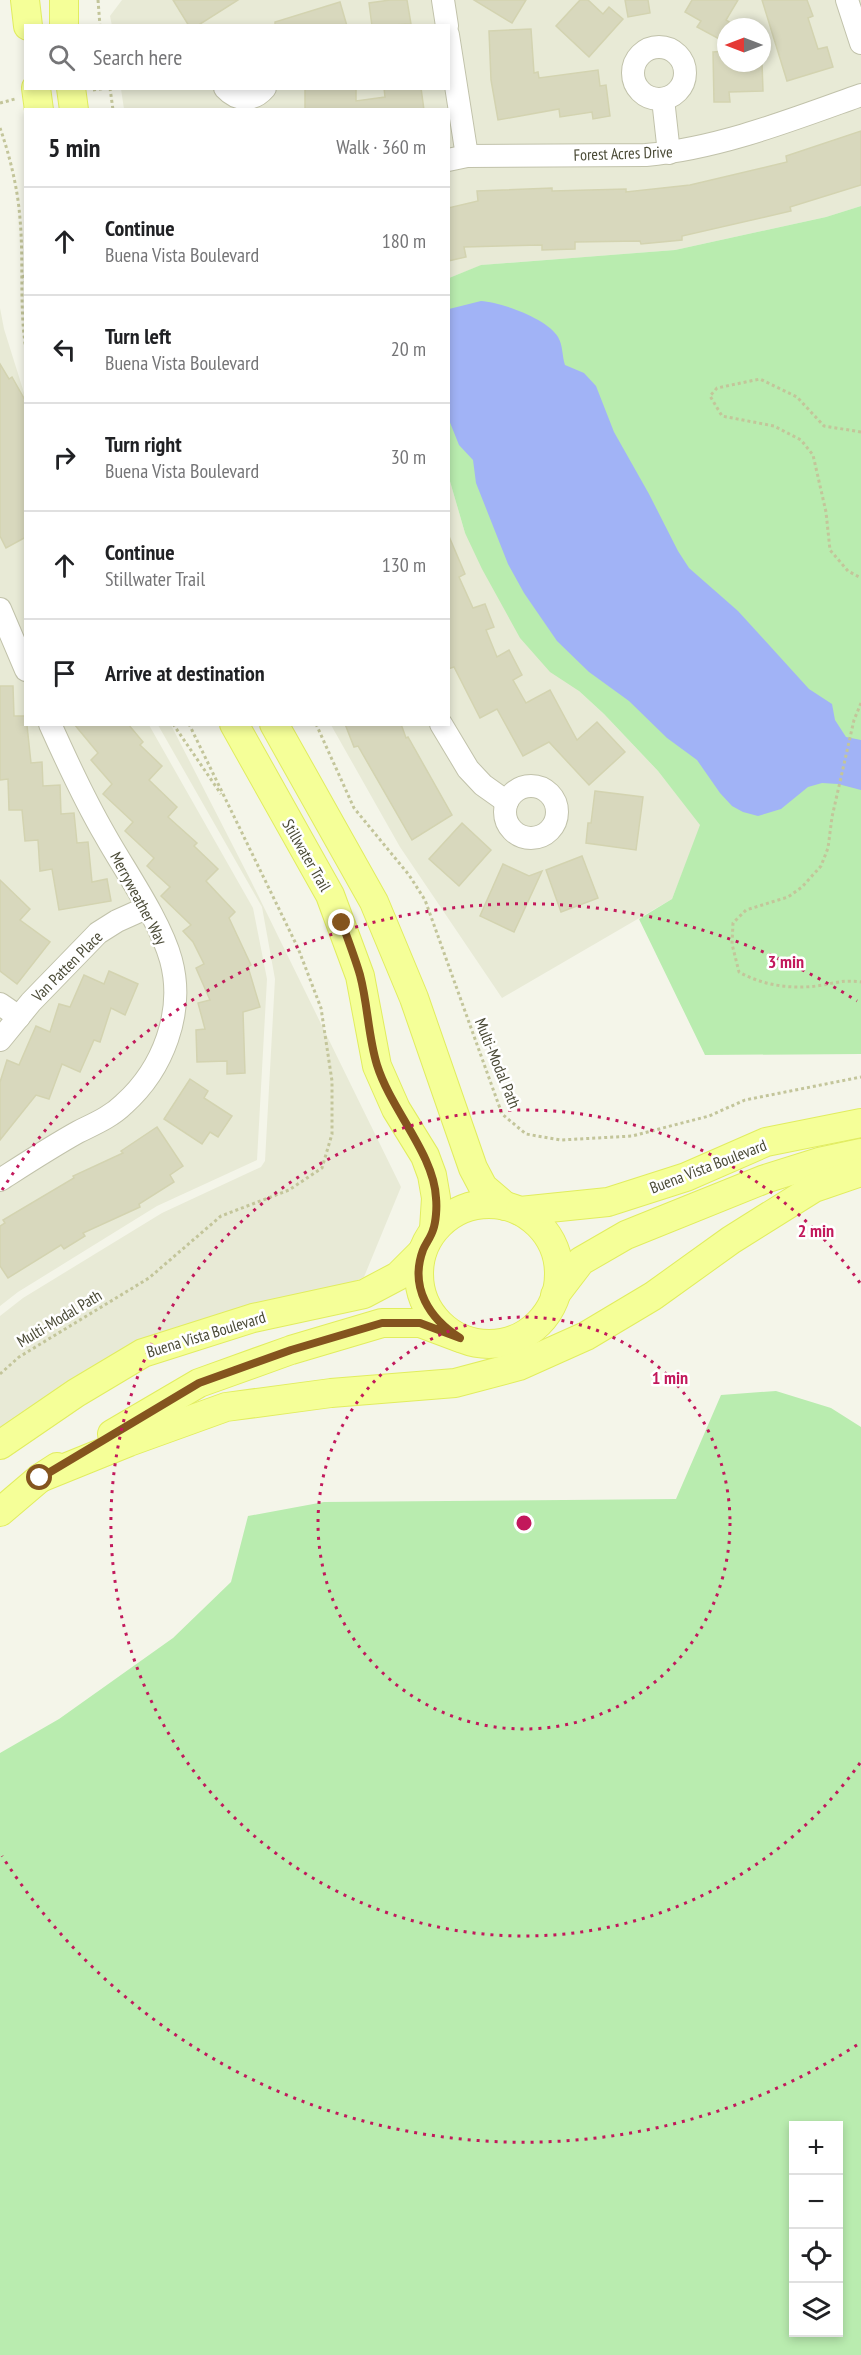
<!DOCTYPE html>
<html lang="en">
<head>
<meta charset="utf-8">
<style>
	:root { --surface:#fff; --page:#f6f6f6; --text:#202124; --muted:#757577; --line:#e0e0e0 }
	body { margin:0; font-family:"PT Sans Narrow",sans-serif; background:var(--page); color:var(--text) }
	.controls { position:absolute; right:18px; bottom:18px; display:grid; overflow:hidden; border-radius:0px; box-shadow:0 3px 9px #0003 }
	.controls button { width:54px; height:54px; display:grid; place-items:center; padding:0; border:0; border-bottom:2px solid var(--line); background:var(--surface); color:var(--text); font:30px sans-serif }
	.compass { position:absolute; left:717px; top:18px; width:54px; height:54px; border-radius:50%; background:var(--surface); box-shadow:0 3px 9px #0003; rotate:270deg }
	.stop { position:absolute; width:18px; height:18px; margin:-14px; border:4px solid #84541e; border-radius:50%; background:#fff }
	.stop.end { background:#84541e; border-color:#fff; box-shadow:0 2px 6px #0008 }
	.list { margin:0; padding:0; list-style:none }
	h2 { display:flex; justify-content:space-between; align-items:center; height:78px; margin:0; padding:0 24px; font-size:26px }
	h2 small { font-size:20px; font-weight:400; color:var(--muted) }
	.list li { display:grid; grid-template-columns:39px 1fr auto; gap:18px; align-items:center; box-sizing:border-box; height:108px; padding:0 24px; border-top:2px solid var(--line) }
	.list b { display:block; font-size:22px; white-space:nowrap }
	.list p { margin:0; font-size:20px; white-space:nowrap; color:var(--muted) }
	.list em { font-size:20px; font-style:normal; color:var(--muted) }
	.icon { flex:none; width:33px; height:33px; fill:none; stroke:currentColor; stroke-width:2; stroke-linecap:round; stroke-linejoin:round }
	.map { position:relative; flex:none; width:861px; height:2355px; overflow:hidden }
	.search { position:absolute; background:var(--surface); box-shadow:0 3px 9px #0003; left:24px; top:24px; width:426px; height:66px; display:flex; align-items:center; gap:15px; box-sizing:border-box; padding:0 21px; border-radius:0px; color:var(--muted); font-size:22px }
	.panel { position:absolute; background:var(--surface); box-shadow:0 3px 9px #0003; left:24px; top:108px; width:426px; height:618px; border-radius:0px }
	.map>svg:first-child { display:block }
</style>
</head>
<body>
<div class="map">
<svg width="861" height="2355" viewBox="0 0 861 2355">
	<rect width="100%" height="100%" fill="#f4f5e9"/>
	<g fill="#e8ead6" fill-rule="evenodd">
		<path d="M122,0H861V206L826,217L675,250L482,265L449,278L448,110L124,109L121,89L448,88V26H112L110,16ZM726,27H762V63H726Z"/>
		<path d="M0,308L4,329L25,396L26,724L149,725L253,908L267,979L257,1160L157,1206L18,1292L0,1306Z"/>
		<path d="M449,478L465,533L579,691L604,714L658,771L701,825L672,899L502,998L400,847L331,725L448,724Z"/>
		<path d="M158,725H171L251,881L401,1187L364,1277L330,1293L250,1310L0,1434V1316L23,1298L162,1213L261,1167L265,1161L275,979L262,907Z"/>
	</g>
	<g fill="#b9ecaf" fill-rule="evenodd">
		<path d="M861,206V1054L705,1055L639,919L672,899L700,825L658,771L604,714L579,691L550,672L520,638L482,569L465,533L449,478V278L481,265L675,250L826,217Z"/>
		<path d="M776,1391L831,1408L861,1427V2355H0V1753L59,1719L173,1638L231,1582L248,1516L324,1502L676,1499L721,1395ZM794,2126H838V2332H794Z"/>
	</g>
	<path fill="#a1b3f6" d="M481,301C501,302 548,319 558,337C563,345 562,356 565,365L584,373L596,386L614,432L649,494L678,551L689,568L738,611L809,689L832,704L835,720L846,737L861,740V790L838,784L822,783L808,787L781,809L758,816L743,812L732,806L720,793L697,760L667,738L629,701L589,672L557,641L524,593L508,564L476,483L473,460L459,445L449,420V309Z"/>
	<g fill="#d8d8bd" stroke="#d3d3b0" stroke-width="1.5">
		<path d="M173,0H238L197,26H189Z"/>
		<path d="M390,0H407L411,24L372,26L369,3Z"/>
		<path d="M474,0H526L512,23Z"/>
		<path d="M580,0H588L603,14L609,7L623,19L589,57L556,26Z"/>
		<path d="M625,0H648L650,13L628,17Z"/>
		<path d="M692,0H738L726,20L731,23L726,27L721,40L697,27L701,21L685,12Z"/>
		<path d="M762,0H807L813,16L808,18L818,49L827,47L833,67L787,81Z"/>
		<path d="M340,2L347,26H275V22Z"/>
		<path d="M531,29L534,73L538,72L539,78L598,70L600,86L606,85L610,116L593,119L592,112L560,117L559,109L498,120L491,80L489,31Z"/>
		<path d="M726,51V63H762L763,91L729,92L730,102H714L713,52Z"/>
		<path d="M305,88H356V101L385,97L384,88H421L424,110H305Z"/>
		<path d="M861,131V185L790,207L791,211L682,236V240L641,244L640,241L575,242V249L542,250V245L464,247L466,257L448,261V208L478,201L477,191L552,188V191L626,189V192L690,185L787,162L786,156Z"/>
		<path d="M0,364L9,379L12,377L26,402V537L6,548L0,536Z"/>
		<path d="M448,534L465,574L459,577L473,608L485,604L494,627L486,630L497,657L509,650L522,675L513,680L526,703L550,690L577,740L597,722L625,752L589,785L549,742L523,756L497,709L480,718L454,667L448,669Z"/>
		<path d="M0,686H13L14,716H26L31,763L42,762L43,786L60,785L61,814L74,813L77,843L88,842L92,882L107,879L111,901L59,910L52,869L40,871L38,840L25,841L22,810H9L8,779L0,780Z"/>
		<path d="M74,724H128L143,742L140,745L162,766L149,780L177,807L168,817L197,843L194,846L218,869L206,881L235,912L229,918L251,965L248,967L260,1007L243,1012L245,1073L227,1074V1061L197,1062L196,1030L205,1029L198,1003L210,1000L196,968L204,964L193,942L183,931L191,925L161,896L170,887L147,866L154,858L125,831L133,822L103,794L112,784L91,760L98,753Z"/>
		<path d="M345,724H401L406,738L408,737L452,815L412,840L358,746L354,747Z"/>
		<path d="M595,791L643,797L636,850L586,843L588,823H591Z"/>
		<path d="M462,823L491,850L459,886L429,859Z"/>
		<path d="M582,856L598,898L561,912L546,870Z"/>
		<path d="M503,864L529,876L542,871L514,932L480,916Z"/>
		<path d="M0,880L30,909L20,920L50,942L17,984L0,971Z"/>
		<path d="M109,971L138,984L125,1015L111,1008L100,1042L94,1040L80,1072L62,1064L49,1099L36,1095L0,1140V1082L7,1060L19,1065L36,1026L50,1032L59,1004L70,1007L84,975L104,984Z"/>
		<path d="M190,1079L208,1091L204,1098L232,1116L218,1137L210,1132L202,1144L164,1119Z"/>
		<path d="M157,1127L183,1166L170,1175L174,1182L139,1204L140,1207L83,1233L85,1236L64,1249L61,1245L8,1278L0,1266V1226L5,1223L3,1220L74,1178L73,1176L123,1153L121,1151Z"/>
	</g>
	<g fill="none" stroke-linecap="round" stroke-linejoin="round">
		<g stroke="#c1c2aa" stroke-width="24">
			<g id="minor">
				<path d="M443,0L447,26"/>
				<path d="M847,0L861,43"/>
				<path d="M448,35L467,156"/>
				<circle cx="659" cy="73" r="26"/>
				<path d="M225,88C237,101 253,102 265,88"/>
				<path d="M663,99L669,153"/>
				<path d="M448,160L467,156L646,155C720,148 791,120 861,95"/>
				<path d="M0,609L26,670"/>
				<path d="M441,724L468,769L483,785L507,802"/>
				<circle cx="531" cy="812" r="26"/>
				<path d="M0,1004L19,1017"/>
				<path d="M0,1040L31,1002L98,933L117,921L146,908"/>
				<path d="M0,1180C25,1164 51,1147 78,1132C94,1124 111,1117 124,1104C163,1069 185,1012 171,960C160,920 125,871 105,835C84,799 67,762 50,724"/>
			</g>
		</g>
		<g stroke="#e1ed5f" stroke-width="30">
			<g id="major">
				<path d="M25,0L28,26"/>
				<path d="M64,0V26"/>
				<path d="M36,88L39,110"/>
				<path d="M71,88L74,110"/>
				<path d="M234,724L330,895L360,976L377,1066L396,1109L425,1156L432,1175L436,1198L434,1229"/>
				<path d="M274,724L374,902L414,998L473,1168L483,1187L505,1206"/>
				<circle cx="489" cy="1274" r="70"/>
				<path d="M520,1211L608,1202L686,1177L766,1142L861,1123"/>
				<path d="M555,1295L581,1261L626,1235L765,1179L819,1162L861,1153"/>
				<path d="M112,1434L199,1383L291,1350L382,1323H420L460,1338"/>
				<path d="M0,1445L76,1393L143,1353L253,1318L364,1294L398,1276L422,1252"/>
				<path d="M40,1478L129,1442L226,1407L331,1393L455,1383L519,1366L586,1336L653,1296L731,1240L814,1188L861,1172"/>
				<path d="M0,1512L40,1478L57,1467"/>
			</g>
		</g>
		<g stroke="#c3c59a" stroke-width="3" stroke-dasharray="3 3" stroke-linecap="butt">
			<path d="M98,0L100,26"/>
			<path d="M110,88L113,110"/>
			<path d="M93,90L109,88"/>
			<path d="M0,103L15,99"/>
			<path d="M0,128C10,156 18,190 20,219C24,263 19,307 26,350"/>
			<path d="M23,275L26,284"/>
			<path d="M861,432L824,426L797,397L760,379L717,388L710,396L722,416L774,426L801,440L813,455L826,512L830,550L848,571L861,578"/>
			<path d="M861,703L854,720L832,817L828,848L821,866L802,887L788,897L746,910L733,923L732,944L739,972C764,986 794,990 823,985C839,982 844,980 861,982"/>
			<path d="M173,724L221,794"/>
			<path d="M316,724L354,808L409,875L425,900L502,1114L526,1134L561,1140L632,1136L709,1116L745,1100L861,1077"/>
			<path d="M0,1374L19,1357L149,1278L221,1216L289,1190L322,1168L332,1134V1081L321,1008L298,948L189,724"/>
		</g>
		<use href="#minor" stroke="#fff" stroke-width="22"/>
		<use href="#major" stroke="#f5ff98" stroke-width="28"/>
	</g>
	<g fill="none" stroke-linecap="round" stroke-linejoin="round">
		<path stroke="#84541e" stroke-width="8" d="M40,1478L199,1383L291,1350L382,1323H420L460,1338C430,1319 409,1288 423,1250C426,1243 431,1237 433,1230C436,1222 437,1207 436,1198C434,1154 391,1110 377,1065C368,1036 368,1005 360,975C355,958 348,940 342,923"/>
	</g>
	<g fill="none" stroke="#c2185b" stroke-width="3" stroke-dasharray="3 6">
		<circle cx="524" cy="1523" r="206"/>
		<path d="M860 1763A413 413 0 1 1 860 1283"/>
		<path d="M857 2045A619 619 0 0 1 2 1856M2 1190A619 619 0 0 1 857 1001"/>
	</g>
	<g text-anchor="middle" stroke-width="5" stroke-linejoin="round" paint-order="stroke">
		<g font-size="16" fill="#4a4a36" stroke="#fff">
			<text transform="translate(623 153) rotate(-2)" y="6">Forest Acres Drive</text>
			<text transform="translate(307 855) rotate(60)" y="6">Stillwater Trail</text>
			<text transform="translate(139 898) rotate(62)" y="6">Merryweather Way</text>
			<text transform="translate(67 966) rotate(-45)" y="6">Van Patten Place</text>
			<text transform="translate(498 1063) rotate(68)" y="6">Multi-Modal Path</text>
			<text transform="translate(708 1166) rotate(-21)" y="6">Buena Vista Boulevard</text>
			<text transform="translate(59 1318) rotate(-31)" y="6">Multi-Modal Path</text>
			<text transform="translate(206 1334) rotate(-17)" y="6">Buena Vista Boulevard</text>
		</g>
	</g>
	<circle cx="524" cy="1523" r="9" fill="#c2185b" stroke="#fff" stroke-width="3"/>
	<g font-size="18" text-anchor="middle" font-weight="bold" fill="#c2185b" stroke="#fff" stroke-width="5" stroke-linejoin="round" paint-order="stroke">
		<text x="786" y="968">3 min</text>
		<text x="816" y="1237">2 min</text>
		<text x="670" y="1384">1 min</text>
	</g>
</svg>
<div class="controls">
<button>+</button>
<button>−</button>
<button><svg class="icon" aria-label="locate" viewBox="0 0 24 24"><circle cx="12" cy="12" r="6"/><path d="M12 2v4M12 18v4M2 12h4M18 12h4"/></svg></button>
<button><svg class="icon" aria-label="layers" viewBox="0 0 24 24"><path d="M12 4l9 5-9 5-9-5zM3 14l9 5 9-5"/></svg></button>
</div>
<svg class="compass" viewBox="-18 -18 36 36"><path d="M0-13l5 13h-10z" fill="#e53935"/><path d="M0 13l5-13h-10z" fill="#757577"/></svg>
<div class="stop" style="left:40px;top:1478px"></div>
<div class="stop end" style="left:342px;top:923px"></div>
<div class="search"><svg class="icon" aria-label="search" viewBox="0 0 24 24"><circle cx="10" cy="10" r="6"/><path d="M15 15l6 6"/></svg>Search here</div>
<section class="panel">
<h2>5 min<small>Walk · 360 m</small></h2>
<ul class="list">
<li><svg class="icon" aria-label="ahead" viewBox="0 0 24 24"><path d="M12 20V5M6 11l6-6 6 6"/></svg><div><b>Continue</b><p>Buena Vista Boulevard</p></div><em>180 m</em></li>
<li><svg class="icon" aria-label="left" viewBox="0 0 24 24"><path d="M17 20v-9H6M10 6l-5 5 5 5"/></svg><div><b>Turn left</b><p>Buena Vista Boulevard</p></div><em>20 m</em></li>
<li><svg class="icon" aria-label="right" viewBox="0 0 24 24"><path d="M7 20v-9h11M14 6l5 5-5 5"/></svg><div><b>Turn right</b><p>Buena Vista Boulevard</p></div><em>30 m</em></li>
<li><svg class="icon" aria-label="ahead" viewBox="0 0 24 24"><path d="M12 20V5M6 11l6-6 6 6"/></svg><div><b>Continue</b><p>Stillwater Trail</p></div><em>130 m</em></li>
<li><svg class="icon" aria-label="arrive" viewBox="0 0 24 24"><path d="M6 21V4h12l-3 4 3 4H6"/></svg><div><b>Arrive at destination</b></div></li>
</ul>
</section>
</div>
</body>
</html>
